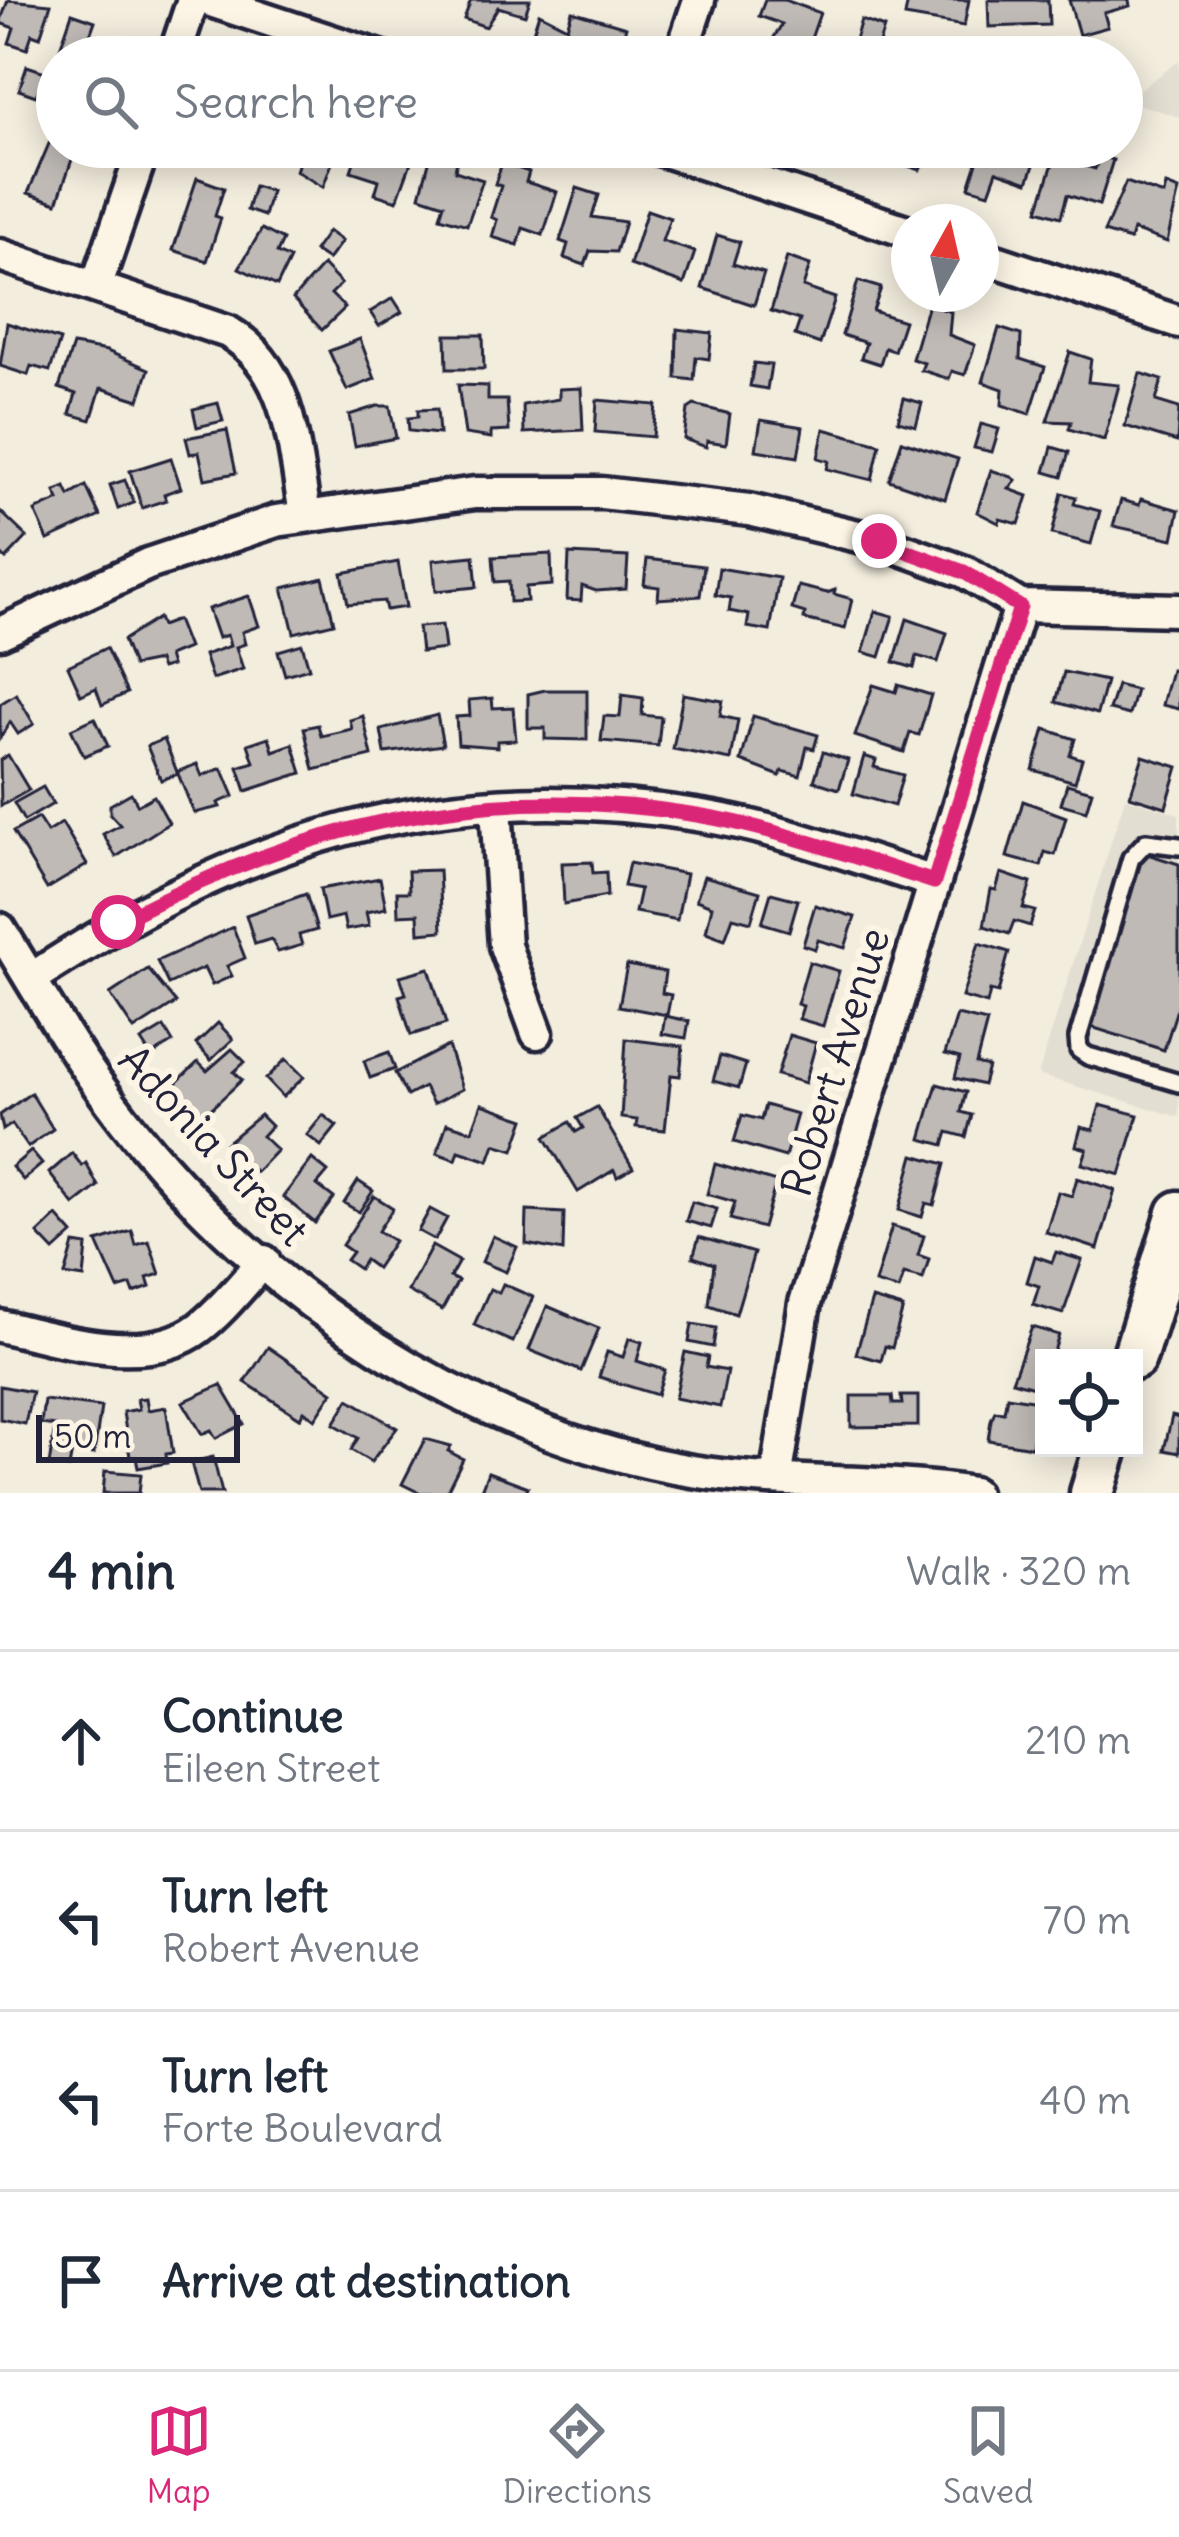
<!DOCTYPE html>
<html lang="en">
<head>
<meta charset="utf-8">
<style>
	:root { --surface:#fff; --page:#f6f6f7; --text:#1f2937; --muted:#747a83; --line:#e0e1e3; --accent:#db2777 }
	body { margin:0; font-family:Delius,sans-serif; background:var(--page); color:var(--text) }
	.controls { position:absolute; right:36px; bottom:36px; display:grid; overflow:hidden; border-radius:0px; box-shadow:0 6px 30px #0003 }
	.controls button { width:108px; height:108px; display:grid; place-items:center; padding:0; border:0; border-bottom:3px solid var(--line); background:var(--surface); color:var(--text); font:60px sans-serif }
	.compass { position:absolute; left:891px; top:204px; width:108px; height:108px; border-radius:50%; background:var(--surface); box-shadow:0 6px 30px #0003; rotate:8deg }
	.scale { position:absolute; left:36px; bottom:30px; width:204px; box-sizing:border-box; padding-left:12px; border:6px solid #22223b; border-top:0; font-size:33px; line-height:42px; white-space:nowrap; color:#22223b; -webkit-text-stroke:9px #fcf5e5; paint-order:stroke }
	.stop { position:absolute; width:36px; height:36px; margin:-27px; border:9px solid #db2777; border-radius:50%; background:#fff }
	.stop.end { background:#db2777; border-color:#fff; box-shadow:0 3px 12px #0008 }
	.list { margin:0; padding:0; list-style:none }
	h2 { display:flex; justify-content:space-between; align-items:center; height:156px; margin:0; padding:0 48px; font-size:51px }
	h2 small { font-size:39px; font-weight:400; color:var(--muted) }
	.list li { display:grid; grid-template-columns:78px 1fr auto; gap:36px; align-items:center; box-sizing:border-box; height:180px; padding:0 48px; border-top:3px solid var(--line) }
	.list b { display:block; font-size:45px; white-space:nowrap }
	.list p { margin:0; font-size:39px; white-space:nowrap; color:var(--muted) }
	.list em { font-size:39px; font-style:normal; color:var(--muted) }
	.icon { flex:none; width:66px; height:66px; fill:none; stroke:currentColor; stroke-width:2; stroke-linecap:round; stroke-linejoin:round }
	.map { position:relative; flex:none; width:1179px; height:1493px; overflow:hidden }
	.search { position:absolute; background:var(--surface); box-shadow:0 6px 30px #0003; left:36px; right:36px; top:36px; height:132px; display:flex; align-items:center; gap:30px; box-sizing:border-box; padding:0 42px; border-radius:66px; color:var(--muted); font-size:45px }
	.sheet { height:876px; background:var(--surface) }
	nav { display:flex; justify-content:space-around; align-items:center; box-sizing:border-box; height:168px; border-top:3px solid var(--line); background:var(--surface); font-size:33px; color:var(--muted) }
	nav a { display:grid; justify-items:center; gap:6px }
	nav .on { color:var(--accent) }
	.map>svg:first-child { display:block }
</style>
</head>
<body>
<div class="map">
<svg width="1179" height="1493" viewBox="0 0 1179 1493">
	<rect width="100%" height="100%" fill="#f3edde"/>
	<filter id="ink" filterUnits="userSpaceOnUse"><feTurbulence type="fractalNoise" baseFrequency=".00833" numOctaves="2"/><feDisplacementMap in="SourceGraphic" scale="24" xChannelSelector="R" yChannelSelector="G"/><feConvolveMatrix kernelMatrix="1 2 1 2 8 2 1 2 1" color-interpolation-filters="sRGB"/></filter>
	<g filter="url(#ink)">
		<g fill="#e3ded2">
			<path d="M1179,61V117L1125,100Z"/>
			<path d="M1125,798L1179,814V1117L1038,1075Z"/>
		</g>
		<g fill="#bfbab6" stroke="#22223b" stroke-width="3">
			<path d="M8,0L51,4L40,37L32,34L27,49L9,43L14,28L0,23Z"/>
			<path d="M471,0H530L525,15L498,7L486,27L464,19Z"/>
			<path d="M765,0H785L820,13L806,53L817,57L764,54L782,24L759,16Z"/>
			<path d="M908,0H969L964,26L905,16Z"/>
			<path d="M988,0H1048L1049,25L989,27Z"/>
			<path d="M1069,0H1129L1130,6L1104,13L1108,27L1079,35Z"/>
			<path d="M572,11L626,27L619,49L594,46L591,57L561,56L530,42L539,13L567,27Z"/>
			<path d="M72,13L95,21L87,43L107,50L105,57H57Z"/>
			<path d="M861,20L884,28L876,53L853,46Z"/>
			<path d="M27,66L45,72L36,96L19,90Z"/>
			<path d="M51,139L57,147L76,148L57,203L28,193Z"/>
			<path d="M284,147H338L323,187L296,171L302,153Z"/>
			<path d="M359,147H388L413,157L397,201L375,194L379,180L351,171Z"/>
			<path d="M433,147H459L455,171L483,180L467,225L440,217L444,204L420,196Z"/>
			<path d="M904,147H962L957,161L929,152L920,170L899,163Z"/>
			<path d="M982,147L1039,151L1028,182L997,171L989,193L969,187Z"/>
			<path d="M1100,156L1113,160L1099,205L1067,195L1061,217L1038,210L1055,157L1095,169Z"/>
			<path d="M502,163L529,172L526,182L557,192L543,235L523,228L518,245L492,237L497,220L491,217L501,186L495,184Z"/>
			<path d="M197,178L224,188L215,216L221,218L207,261L173,250Z"/>
			<path d="M1126,182L1164,195L1166,185L1179,190L1167,242L1133,230L1130,240L1104,232Z"/>
			<path d="M254,186L271,191L264,216L247,210Z"/>
			<path d="M577,188L599,195L592,217L625,222L616,252L590,251L585,265L564,258L568,244L560,241Z"/>
			<path d="M647,210L670,218L662,241L695,252L684,284L630,265Z"/>
			<path d="M262,229L283,240L277,253L290,259L277,286L239,268Z"/>
			<path d="M328,231L342,241L328,260L314,251Z"/>
			<path d="M717,235L740,242L733,264L764,273L754,305L702,288Z"/>
			<path d="M787,257L810,265L803,287L835,298L820,344L795,335L800,320L771,311Z"/>
			<path d="M323,265L341,284L331,294L345,308L322,330L293,299Z"/>
			<path d="M858,281L881,288L873,311L904,321L894,351L885,348L880,364L861,358L866,343L842,335Z"/>
			<path d="M393,298L402,312L379,326L370,312Z"/>
			<path d="M928,304L951,312L949,335L975,345L965,375L952,371L949,379L921,370L924,363L912,359Z"/>
			<path d="M7,323L60,340L50,371L31,366L28,375L0,366Z"/>
			<path d="M999,328L1021,335L1020,359L1045,367L1030,414L1002,405L1003,389L983,382Z"/>
			<path d="M677,329L712,333L709,359L696,357L694,380L676,378Z"/>
			<path d="M446,335H483L484,369H447Z"/>
			<path d="M360,339L375,379L347,390L329,351Z"/>
			<path d="M73,345L107,351L149,369L139,400L101,388L91,420L70,414L76,394L59,388Z"/>
			<path d="M1070,352L1091,359L1088,382L1119,385L1104,440L1069,429L1071,422L1047,421Z"/>
			<path d="M754,363L771,365L767,389L750,386Z"/>
			<path d="M1140,373L1162,380L1156,401L1179,408L1177,442L1125,426Z"/>
			<path d="M458,385L488,386V400H507L509,431L491,432V438L465,434Z"/>
			<path d="M581,388L583,430L524,433L523,405L559,399V389Z"/>
			<path d="M904,398L922,403L916,426L898,421Z"/>
			<path d="M597,400L656,405L653,437L595,432Z"/>
			<path d="M218,403L223,421L197,427L193,409Z"/>
			<path d="M694,405L730,414L726,444L707,441L706,447L684,439L688,409Z"/>
			<path d="M377,406H390L396,438L355,446L349,415Z"/>
			<path d="M437,409L439,434L409,431L408,418L418,417V410Z"/>
			<path d="M761,420L803,427L798,457L756,450Z"/>
			<path d="M981,424L999,429L992,452L974,448Z"/>
			<path d="M824,429L880,444L872,480L827,469L829,461L818,458Z"/>
			<path d="M227,430L236,473L205,479L199,452L190,454L186,438Z"/>
			<path d="M902,441L958,459L945,499L889,480Z"/>
			<path d="M1052,447L1069,452L1062,477L1045,472Z"/>
			<path d="M171,458L181,488L164,494L166,500L142,508L130,471Z"/>
			<path d="M991,470L1012,477L1016,480L1009,489L1028,496L1019,524L1000,519L999,523L977,512Z"/>
			<path d="M125,480L134,503L118,509L110,485Z"/>
			<path d="M86,486L100,516L48,540L35,511L59,500L55,492L65,487L69,496Z"/>
			<path d="M1062,493L1076,497L1074,504L1100,511L1091,544L1052,534Z"/>
			<path d="M1141,499L1179,510L1173,539L1113,526L1121,500L1139,505Z"/>
			<path d="M0,511L27,537L6,559L0,553Z"/>
			<path d="M551,554L552,585L526,587L527,601L510,602L509,581L495,582L493,557Z"/>
			<path d="M569,554L628,557L626,589L596,591L582,586L581,601L567,600Z"/>
			<path d="M474,556L477,587L436,591L433,560Z"/>
			<path d="M647,559L704,566L700,596L658,599L659,587L644,585Z"/>
			<path d="M398,562L406,607L386,610L384,601L348,604L342,573Z"/>
			<path d="M719,568L779,578L770,631L747,627L749,615L729,611L731,598L715,595Z"/>
			<path d="M323,578L334,623L294,633L283,588Z"/>
			<path d="M798,586L827,593L835,590L834,594L852,599L845,629L804,619L805,613L792,609Z"/>
			<path d="M249,596L259,626L242,632L245,644L236,647L243,669L212,679L204,655L230,646L227,635L218,638L208,609Z"/>
			<path d="M875,611L893,616L880,657L863,652Z"/>
			<path d="M158,618L161,626L177,620L188,648L168,656L171,666L161,669L158,661L133,666L123,640Z"/>
			<path d="M907,619L947,633L938,662L917,656L914,668L894,662Z"/>
			<path d="M442,625L445,649L421,652L418,627Z"/>
			<path d="M302,644L309,668L285,675L278,651Z"/>
			<path d="M106,648L127,693L102,705L96,688L81,695L68,666Z"/>
			<path d="M1171,670L1179,672V709L1162,705Z"/>
			<path d="M1064,672L1106,681L1097,714L1056,702Z"/>
			<path d="M873,685L896,692L898,685L931,695L919,735L910,733L904,752L855,736Z"/>
			<path d="M1117,685L1136,690L1129,715L1109,710Z"/>
			<path d="M545,690H587V740L545,739V728H528V694Z"/>
			<path d="M16,694L34,724L18,734L10,722L0,738V704Z"/>
			<path d="M683,694L723,701L720,716L738,720L731,760L673,749Z"/>
			<path d="M622,695L643,698L642,715L661,717L658,746L601,741L604,716L620,717Z"/>
			<path d="M492,698L493,708L513,707L516,740L497,741V747L458,744L456,717L470,716L469,700Z"/>
			<path d="M437,715L443,745L385,753L381,730Z"/>
			<path d="M363,716L372,756L314,770L304,728L318,725L321,736L352,729L350,720Z"/>
			<path d="M753,716L818,735L814,749L807,747L800,776L782,771L780,776L741,761Z"/>
			<path d="M95,718L108,746L84,756L71,729Z"/>
			<path d="M1045,729L1075,739L1070,755L1082,759L1075,782L1033,770Z"/>
			<path d="M269,737L273,751L293,744L302,773L246,791L238,767L254,762L248,744Z"/>
			<path d="M164,739L177,772L197,764L202,776L222,768L234,796L218,803L220,807L194,813L178,774L161,780L147,746Z"/>
			<path d="M823,752L848,760L839,789L814,781Z"/>
			<path d="M8,755L29,790L1,806L0,760Z"/>
			<path d="M864,756L876,760L874,767L903,775L894,806L853,794Z"/>
			<path d="M1143,756L1178,767L1166,807L1130,796Z"/>
			<path d="M1067,784L1092,791L1086,811L1061,804Z"/>
			<path d="M43,787L53,804L24,821L14,803Z"/>
			<path d="M131,793L138,805L154,796L169,823L116,857L103,834L120,825L110,814V805Z"/>
			<path d="M1023,801L1066,817L1055,855L1045,852L1041,866L1007,857Z"/>
			<path d="M38,818L47,832L62,823L87,865L47,889L13,832Z"/>
			<path d="M1144,853L1179,864V1003L1164,1050L1088,1026Z"/>
			<path d="M592,862L593,873L606,872L607,896L564,904L562,863Z"/>
			<path d="M629,863L686,874L677,920L635,912L640,889L624,886Z"/>
			<path d="M439,870L442,931L419,933L418,914L398,915L397,892H409L408,871Z"/>
			<path d="M1001,873L1031,883L1023,908L1035,911L1030,926L1014,921L1009,934L984,926L991,889L996,890Z"/>
			<path d="M704,876L760,892L751,922L733,917L725,939L706,932L712,906L696,900Z"/>
			<path d="M380,878L386,908L366,912L369,926L346,930L343,916L326,920L320,889Z"/>
			<path d="M771,893L798,900L789,931L762,923Z"/>
			<path d="M306,894L317,930L299,935L302,945L278,952L271,939L255,944L246,915Z"/>
			<path d="M815,905L855,917L845,948L818,940L815,949L803,945Z"/>
			<path d="M233,927L245,958L227,966L232,976L212,985L204,968L168,984L157,961Z"/>
			<path d="M979,943L1009,952L998,993L990,991L987,1004L962,997Z"/>
			<path d="M809,962L839,971L823,1026L799,1019L803,1006L797,1004Z"/>
			<path d="M627,965L665,972L662,993L671,995L667,1015L619,1006Z"/>
			<path d="M429,968L446,1024L411,1035L399,996L406,994L400,976Z"/>
			<path d="M148,969L176,1003L134,1030L110,994Z"/>
			<path d="M957,1015L987,1022L976,1064L988,1067L983,1085L955,1078L960,1058L945,1054Z"/>
			<path d="M665,1016L689,1021L686,1038L662,1034Z"/>
			<path d="M218,1023L233,1039L211,1060L196,1044Z"/>
			<path d="M164,1027L173,1042L151,1056L141,1041Z"/>
			<path d="M789,1035L816,1043L805,1083L777,1075Z"/>
			<path d="M626,1039L683,1046L680,1076L671,1075L665,1130L636,1127L637,1120L621,1118Z"/>
			<path d="M448,1046L462,1089L433,1104L424,1087L407,1096L395,1073Z"/>
			<path d="M232,1049L245,1062L234,1072L242,1080L202,1117L173,1086L198,1062L207,1071Z"/>
			<path d="M389,1052L395,1069L370,1078L364,1061Z"/>
			<path d="M720,1056L746,1064L739,1088L713,1081Z"/>
			<path d="M286,1059L304,1077L283,1097L266,1079Z"/>
			<path d="M937,1084L966,1092L961,1112L972,1115L966,1137L948,1132L944,1145L921,1139Z"/>
			<path d="M31,1093L53,1129L28,1147L12,1124L3,1130L0,1115Z"/>
			<path d="M482,1104L525,1119L514,1150L495,1144L489,1161L459,1151L456,1160L437,1153L447,1123L472,1131Z"/>
			<path d="M765,1105L797,1114L785,1157L734,1142L742,1115L761,1120Z"/>
			<path d="M1100,1105L1138,1115L1120,1175L1082,1164L1087,1149L1076,1146L1081,1127L1093,1130Z"/>
			<path d="M597,1107L633,1168L617,1177L614,1170L578,1192L545,1137L570,1122L576,1132L583,1128L577,1118Z"/>
			<path d="M260,1115L271,1126L262,1136L277,1150L256,1172L226,1143Z"/>
			<path d="M323,1115L337,1126L321,1146L307,1135Z"/>
			<path d="M31,1151L42,1164L23,1180L12,1167Z"/>
			<path d="M72,1153L82,1166L86,1163L98,1186L74,1205L49,1173Z"/>
			<path d="M914,1155L945,1164L934,1205L926,1203L922,1217L899,1210Z"/>
			<path d="M312,1159L328,1172L317,1185L334,1198L315,1223L283,1197Z"/>
			<path d="M715,1164L776,1182L763,1228L730,1219L735,1202L707,1194Z"/>
			<path d="M1077,1178L1115,1190L1098,1249L1046,1232L1058,1192L1072,1196Z"/>
			<path d="M358,1181L373,1191L359,1212L344,1203Z"/>
			<path d="M374,1196L393,1208L378,1231L394,1241L376,1268L365,1260L359,1269L346,1260L352,1252L342,1245Z"/>
			<path d="M692,1202L717,1209L711,1228L686,1221Z"/>
			<path d="M430,1209L447,1218L435,1240L418,1231Z"/>
			<path d="M527,1211L564,1213L563,1251L526,1244Z"/>
			<path d="M57,1216L73,1234L54,1251L38,1234Z"/>
			<path d="M892,1226L924,1236L918,1255L929,1259L923,1279L904,1274L899,1290L875,1283Z"/>
			<path d="M132,1231L136,1245L149,1241L160,1274L147,1278L150,1287L134,1293L131,1285L118,1289L97,1242Z"/>
			<path d="M493,1236L517,1247L506,1272L482,1262Z"/>
			<path d="M699,1237L754,1253L736,1314L709,1305L714,1264L693,1257Z"/>
			<path d="M74,1244L87,1246L84,1278L65,1275Z"/>
			<path d="M432,1246L459,1261L450,1277L458,1281L442,1310L408,1291Z"/>
			<path d="M1056,1252L1082,1260L1063,1314L1033,1305L1039,1286L1027,1282L1035,1256L1052,1262Z"/>
			<path d="M503,1284L533,1297L513,1342L474,1325L490,1289L499,1293Z"/>
			<path d="M872,1299L903,1308L892,1348L885,1346L881,1361L856,1354Z"/>
			<path d="M547,1306L599,1328L581,1371L529,1350Z"/>
			<path d="M692,1324L716,1328L713,1347L689,1342Z"/>
			<path d="M1032,1327L1059,1335L1052,1358H1044L1041,1389L1012,1381Z"/>
			<path d="M629,1338L642,1342L637,1361L665,1370L657,1395L599,1377L607,1352L623,1357Z"/>
			<path d="M268,1347L333,1392L315,1419L304,1411L300,1418L245,1382Z"/>
			<path d="M685,1352L708,1357L706,1367L727,1371L720,1407L675,1398Z"/>
			<path d="M221,1385L244,1424L216,1438L211,1430L202,1434L183,1402Z"/>
			<path d="M0,1386L32,1392L25,1424L0,1419Z"/>
			<path d="M851,1396H892L893,1404H902L901,1396H918V1426L851,1427Z"/>
			<path d="M1007,1396L1038,1401L1032,1447L988,1440L991,1420L995,1411L1004,1412Z"/>
			<path d="M146,1398L148,1410L166,1407L173,1453L166,1454L167,1463L138,1468L136,1457H130L123,1412L139,1409L137,1399Z"/>
			<path d="M349,1399L397,1428L371,1462L351,1450L358,1438L334,1424Z"/>
			<path d="M44,1400L101,1407L94,1454L72,1451L69,1468L49,1465L55,1426L41,1424Z"/>
			<path d="M1172,1416L1179,1418V1453L1164,1450Z"/>
			<path d="M425,1439L451,1446L448,1451L463,1459L446,1493H420L402,1484Z"/>
			<path d="M213,1457L222,1493H199L191,1462Z"/>
			<path d="M105,1471L141,1474L139,1493H103Z"/>
			<path d="M488,1472L528,1487L526,1493H480Z"/>
		</g>
		<g fill="none" stroke-linecap="round" stroke-linejoin="round">
			<g stroke="#22223b" stroke-width="24">
				<path id="lane" d="M1179,846L1146,842L1131,858L1078,1038L1079,1050L1088,1056L1179,1083"/>
			</g>
			<g stroke="#22223b" stroke-width="39">
				<g id="street">
					<path d="M208,0L380,57"/>
					<path d="M174,57L193,0"/>
					<path d="M680,57L699,0"/>
					<path d="M653,147L909,232"/>
					<path d="M0,255L228,332C292,369 293,448 305,514"/>
					<path d="M981,256L1179,322"/>
					<path d="M96,287L144,147"/>
					<path d="M0,633L148,564L276,521L475,493H602L749,510L879,541L965,572L1020,606L1179,610"/>
					<path d="M496,807L505,946L537,1033"/>
					<path d="M0,929C40,994 77,1060 124,1120C259,1294 472,1435 692,1471C785,1486 880,1478 973,1493"/>
					<path d="M31,979C244,838 439,774 696,815C777,827 856,858 934,882"/>
					<path d="M0,1326C58,1339 146,1368 199,1328C223,1310 243,1283 264,1261"/>
					<path d="M776,1479L805,1303L1020,606"/>
				</g>
			</g>
			<g stroke="#22223b" stroke-width="51">
				<g id="secondary">
					<path d="M1134,1358L1179,1213"/>
					<path d="M1092,1493L1106,1448"/>
				</g>
			</g>
			<use href="#lane" stroke="#fcf5e5" stroke-width="15"/>
			<use href="#street" stroke="#fcf5e5" stroke-width="30"/>
			<use href="#secondary" stroke="#fcf5e5" stroke-width="42"/>
		</g>
	</g>
	<g fill="none" stroke-linecap="round" stroke-linejoin="round" filter="url(#ink)">
		<path stroke="#db2777" stroke-width="15" d="M118,922C304,823 487,780 697,815C777,828 856,858 934,882L1020,607L964,572L879,541"/>
	</g>
	<g text-anchor="middle" stroke-width="12" stroke-linejoin="round" paint-order="stroke">
		<g font-size="42" fill="#22223b" stroke="#fcf5e5">
			<text transform="translate(835 1062) rotate(-73)" y="15">Robert Avenue</text>
			<text transform="translate(214 1145) rotate(47)" y="15">Adonia Street</text>
		</g>
	</g>
</svg>
<div class="controls">
<button><svg class="icon" aria-label="locate" viewBox="0 0 24 24"><circle cx="12" cy="12" r="6"/><path d="M12 2v4M12 18v4M2 12h4M18 12h4"/></svg></button>
</div>
<svg class="compass" viewBox="-18 -18 36 36"><path d="M0-13l5 13h-10z" fill="#e53935"/><path d="M0 13l5-13h-10z" fill="#747a83"/></svg>
<div class="scale">50 m</div>
<div class="stop" style="left:118px;top:922px"></div>
<div class="stop end" style="left:879px;top:541px"></div>
<div class="search"><svg class="icon" aria-label="search" viewBox="0 0 24 24"><circle cx="10" cy="10" r="6"/><path d="M15 15l6 6"/></svg>Search here</div>
</div>
<section class="sheet">
<h2>4 min<small>Walk · 320 m</small></h2>
<ul class="list">
<li><svg class="icon" aria-label="ahead" viewBox="0 0 24 24"><path d="M12 20V5M6 11l6-6 6 6"/></svg><div><b>Continue</b><p>Eileen Street</p></div><em>210 m</em></li>
<li><svg class="icon" aria-label="left" viewBox="0 0 24 24"><path d="M17 20v-9H6M10 6l-5 5 5 5"/></svg><div><b>Turn left</b><p>Robert Avenue</p></div><em>70 m</em></li>
<li><svg class="icon" aria-label="left" viewBox="0 0 24 24"><path d="M17 20v-9H6M10 6l-5 5 5 5"/></svg><div><b>Turn left</b><p>Forte Boulevard</p></div><em>40 m</em></li>
<li><svg class="icon" aria-label="arrive" viewBox="0 0 24 24"><path d="M6 21V4h12l-3 4 3 4H6"/></svg><div><b>Arrive at destination</b></div></li>
</ul>
</section>
<nav>
<a class="on"><svg class="icon" aria-label="map" viewBox="0 0 24 24"><path d="M3 6l6-2 6 2 6-2v14l-6 2-6-2-6 2zM9 4v14M15 6v14"/></svg>Map</a>
<a><svg class="icon" aria-label="directions" viewBox="0 0 24 24"><path d="M12 3l9 9-9 9-9-9zM9 14v-3h6M13 9l2 2-2 2"/></svg>Directions</a>
<a><svg class="icon" aria-label="saved" viewBox="0 0 24 24"><path d="M7 4h10v16l-5-4-5 4z"/></svg>Saved</a>
</nav>
</body>
</html>
